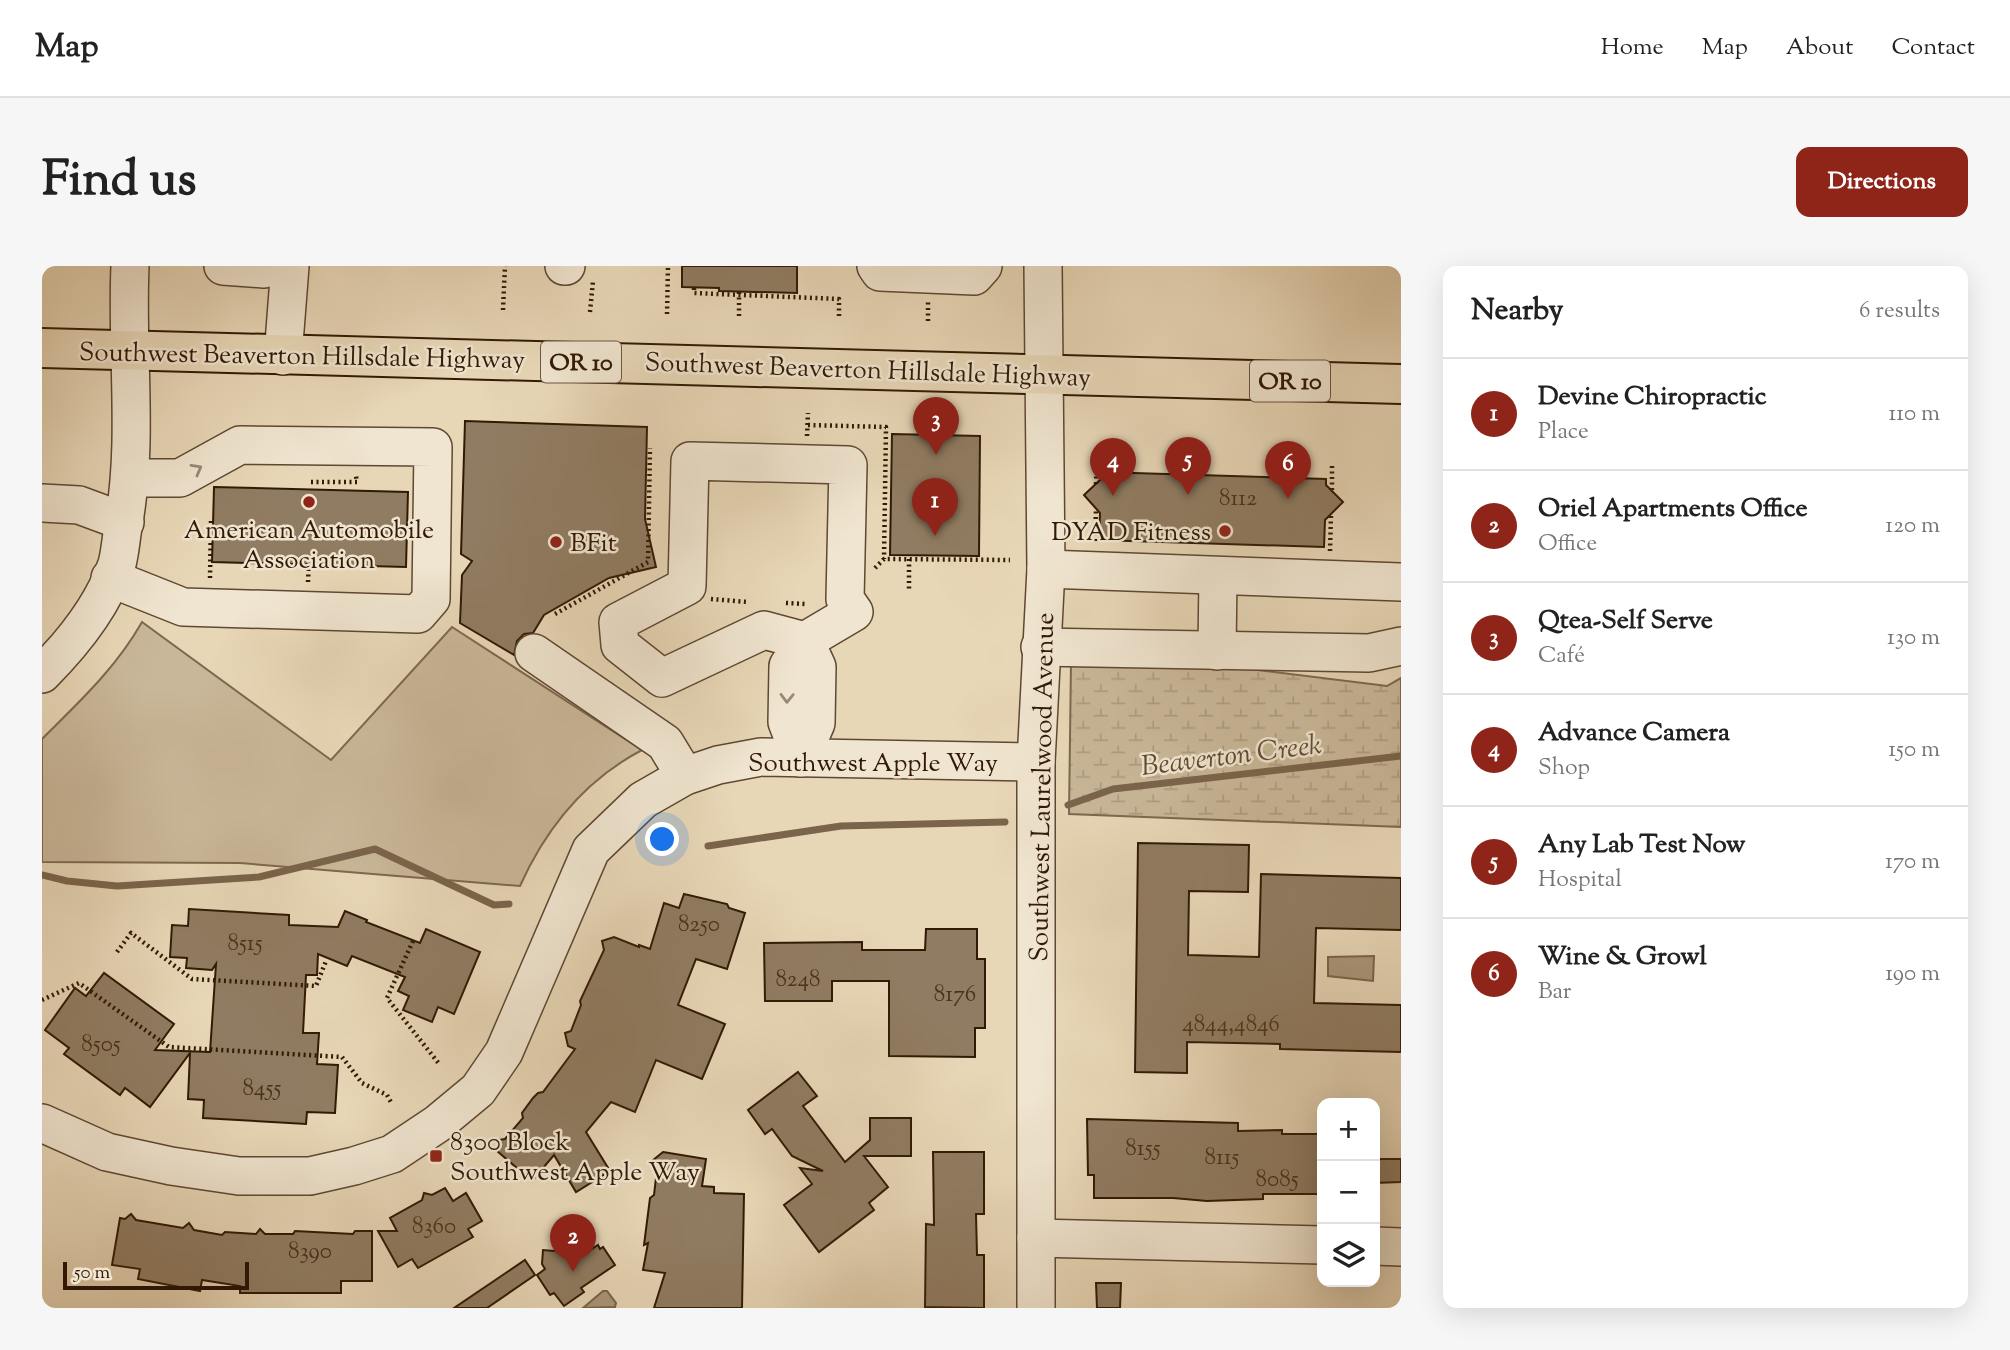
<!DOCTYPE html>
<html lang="en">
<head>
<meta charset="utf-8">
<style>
	:root { --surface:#fff; --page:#f6f6f6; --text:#222; --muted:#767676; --line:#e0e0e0; --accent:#8f2418 }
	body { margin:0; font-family:"Sorts Mill Goudy",serif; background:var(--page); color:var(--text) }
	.controls { position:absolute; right:21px; bottom:21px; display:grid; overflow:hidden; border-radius:14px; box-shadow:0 7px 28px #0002 }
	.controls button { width:63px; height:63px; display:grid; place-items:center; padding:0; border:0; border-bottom:2px solid var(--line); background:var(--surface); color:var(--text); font:35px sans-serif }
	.scale { position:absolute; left:21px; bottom:18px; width:186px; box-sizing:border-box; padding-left:7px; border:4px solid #311905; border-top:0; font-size:19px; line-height:24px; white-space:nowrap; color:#311905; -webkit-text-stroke:5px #f0e5d0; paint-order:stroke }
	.you { position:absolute; left:621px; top:574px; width:24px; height:24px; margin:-18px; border:5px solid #fff; border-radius:50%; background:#1a73e8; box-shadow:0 0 0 10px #1a73e833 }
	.badge { display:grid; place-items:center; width:46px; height:46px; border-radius:50%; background:var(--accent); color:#fff; font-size:23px; font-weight:700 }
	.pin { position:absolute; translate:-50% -58px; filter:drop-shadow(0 2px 4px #0008) }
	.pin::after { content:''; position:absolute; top:37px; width:24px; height:21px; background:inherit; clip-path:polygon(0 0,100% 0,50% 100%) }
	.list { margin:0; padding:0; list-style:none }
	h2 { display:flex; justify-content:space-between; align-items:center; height:91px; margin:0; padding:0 28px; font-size:30px }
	h2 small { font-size:23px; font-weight:400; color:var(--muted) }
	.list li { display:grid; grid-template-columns:46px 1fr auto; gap:21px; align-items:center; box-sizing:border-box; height:112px; padding:0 28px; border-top:2px solid var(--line) }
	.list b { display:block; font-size:26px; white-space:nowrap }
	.list p { margin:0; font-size:23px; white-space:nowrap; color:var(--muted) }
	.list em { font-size:23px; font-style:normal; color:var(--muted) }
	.icon { flex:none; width:38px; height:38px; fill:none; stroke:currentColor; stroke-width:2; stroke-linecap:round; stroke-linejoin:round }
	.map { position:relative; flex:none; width:1359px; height:1042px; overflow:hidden; border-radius:14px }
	header { display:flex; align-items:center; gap:42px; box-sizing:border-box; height:98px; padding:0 35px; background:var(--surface); border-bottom:2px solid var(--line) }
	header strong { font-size:33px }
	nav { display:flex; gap:38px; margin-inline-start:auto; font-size:24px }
	.intro { display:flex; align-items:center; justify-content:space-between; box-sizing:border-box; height:168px; padding:0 42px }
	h1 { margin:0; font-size:49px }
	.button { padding:18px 32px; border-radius:14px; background:var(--accent); color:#fff; font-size:24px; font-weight:700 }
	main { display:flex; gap:42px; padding:0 42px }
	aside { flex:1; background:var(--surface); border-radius:14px; box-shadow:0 7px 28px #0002 }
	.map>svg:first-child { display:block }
</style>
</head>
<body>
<header>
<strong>Map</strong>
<nav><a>Home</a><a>Map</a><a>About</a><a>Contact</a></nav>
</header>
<div class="intro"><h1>Find us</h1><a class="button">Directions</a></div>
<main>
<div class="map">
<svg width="1359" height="1042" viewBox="0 0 1359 1042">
	<defs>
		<pattern id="wetland-marsh" width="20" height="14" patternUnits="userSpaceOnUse" patternTransform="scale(1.75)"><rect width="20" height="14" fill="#c9b799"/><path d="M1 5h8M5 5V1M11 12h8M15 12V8" fill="none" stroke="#ad9d82"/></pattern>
	</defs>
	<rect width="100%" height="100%" fill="#e8d7b7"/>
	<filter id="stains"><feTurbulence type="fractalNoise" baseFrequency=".00286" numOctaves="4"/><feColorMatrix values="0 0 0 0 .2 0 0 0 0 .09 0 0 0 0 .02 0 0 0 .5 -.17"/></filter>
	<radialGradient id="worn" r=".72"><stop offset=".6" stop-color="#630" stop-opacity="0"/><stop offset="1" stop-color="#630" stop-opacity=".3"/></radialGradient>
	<path fill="#c9b799" stroke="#7d684f" stroke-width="2" d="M100,356L289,494L410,361L600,484C543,514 504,562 478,620L198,597L0,596V473C37,436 74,402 100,356Z"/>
	<path fill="url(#wetland-marsh)" stroke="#7d684f" stroke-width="2" d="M1029,396L1158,397L1345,420L1359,412V561L1027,548Z"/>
	<g fill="#aa967a" stroke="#7a644b" stroke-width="2">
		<path d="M1332,690L1331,715L1286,710V691Z"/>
		<path d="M561,1025H565L574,1037L573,1041L541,1042Z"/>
	</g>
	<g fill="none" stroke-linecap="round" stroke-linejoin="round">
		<g stroke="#7a644b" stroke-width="7">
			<path d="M1026,539L1071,523L1359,490"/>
			<path d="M666,580L799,560L963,556"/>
			<path d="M0,609L25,615L75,620L217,611L333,583L452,639L467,638"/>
		</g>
	</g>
	<g fill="#907c62" stroke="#311905" stroke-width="2">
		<path d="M640,0H755V27L677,25V22L640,21Z"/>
		<path d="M423,155L605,161L603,253L614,301L567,312L502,349L491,367L482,368L475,375L472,389L418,357L420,309L430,295L419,288Z"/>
		<path d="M850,168L938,170L937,290L848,289Z"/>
		<path d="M1059,206L1284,213V219L1301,236L1283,254L1282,281L1057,274L1058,247L1042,229L1059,213Z"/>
		<path d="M172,221L366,226L364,301L170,296Z"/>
		<path d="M1096,577L1207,579L1206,626L1147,625L1146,689L1217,691L1219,608L1359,612V664L1274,662L1272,737L1359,739V786L1238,783V778L1145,776V807L1093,806Z"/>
		<path d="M642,628L685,638L687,642L703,647L685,703L654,693L636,739L683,758L660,813L614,794L593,846L569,836L544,866L568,905L534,926L512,889L490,915L454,884L457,880L456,874L463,873L481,852L480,847L491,832L496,827L501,826L533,783L526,780L523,767L529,765L539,739L538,735L562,684L560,675L572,671L597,681V679L608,683L622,637L637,642Z"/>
		<path d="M147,643L247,649V659L296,661L303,645L325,654L324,656L378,677L384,663L438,686L412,748L396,741L390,756L361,744L367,730L356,725L363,711L310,690L305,700L276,688L275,709H264L261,767H277L275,798L296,799L293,847L265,846L264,858L161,852L162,834L146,833L148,787L108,841L83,822L78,829L22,788L27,782L3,764L33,722L44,730L62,707L132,758L113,784L168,786L174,698L170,704L144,702L145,692L128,691L130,659L146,660Z"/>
		<path d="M884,663H935V693H943V762H933V791L847,790V715H790V735H723L722,677L820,676V684H883Z"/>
		<path d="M756,806L775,830L761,840L803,896L828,874V852H869V890H822L846,921L827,937L832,944L777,986L742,939L770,918L758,902L781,905L750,890L730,863L723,868L706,844Z"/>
		<path d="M1045,853L1196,857V865L1240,864V868H1280V928H1221V933L1165,935L1131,932H1052V909H1046Z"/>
		<path d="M621,886L664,893L660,920L672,921V927L702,928L700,1042H612L623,1007L601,1004L606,977L602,979L608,932L612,929L615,903L610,895Z"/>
		<path d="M891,886H942V948H934L935,989H942V1042L883,1041L884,958L892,959Z"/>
		<path d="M1333,893H1359V916L1333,917Z"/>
		<path d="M403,922L411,935L424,927L440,955L426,963L431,971L376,1002L370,993L356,1001L336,965H355L348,952L380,934L382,927L390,929Z"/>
		<path d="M89,948L94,954L141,962L147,957L152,964L180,969L183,966L214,968L218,963L223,968H251L253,965L311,968L313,965H330V1015H299V1027H198V1020L160,1014L158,1025L96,1013L98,1003L70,999L78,952L83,953Z"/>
		<path d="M525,976L530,984L536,980L542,988L556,979L558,983L561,981L573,999L539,1022L542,1026L522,1040L512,1027L508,1029L495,1009L503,1003L500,998L501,984L512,985Z"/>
		<path d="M483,994L493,1009L445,1042H412Z"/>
		<path d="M1054,1017H1079L1078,1042H1055Z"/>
	</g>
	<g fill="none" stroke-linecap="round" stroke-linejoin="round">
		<g stroke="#5f4832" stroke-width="40">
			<g id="minor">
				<path d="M181,0L222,3"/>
				<path d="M522,0H524"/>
				<path d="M834,0L838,6L932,10L941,0"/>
				<path d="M241,90L248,0"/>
				<path d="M0,237L37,239L83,256"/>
				<path d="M1004,303L1359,316"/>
				<path d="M68,312L141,341L376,348L389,333L391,181L198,179L138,212H89"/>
				<path d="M998,381L1327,387L1359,380"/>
				<path d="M1175,385L1176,310"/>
				<path d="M492,387L623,477L643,510"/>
				<path d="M0,408C31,377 61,340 75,298C78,287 79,273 81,261C97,174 84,88 88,0"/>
				<path d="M759,492L774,457L775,401L763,375L722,364L620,412L578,379L576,356L645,320L648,195L806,199L803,333L812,346L763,375L746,400L745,456L759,492"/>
				<path d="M0,857L65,886L129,900L197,910H268L312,900L350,888L395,858L436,824L462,786L549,584L601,534L643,510L676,499L719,491L994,496"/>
				<path d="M994,972L1280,979"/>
				<path d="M1333,980L1359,981"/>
				<path d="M994,1042V496L1004,303L1001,0"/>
			</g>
		</g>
		<g stroke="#311905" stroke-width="42">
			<path id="major" d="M0,82L1359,118"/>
		</g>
		<g stroke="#311905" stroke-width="4.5" stroke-dasharray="2 3.5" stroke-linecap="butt">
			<path d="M652,22V27L797,33V53"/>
			<path d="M461,44L463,0"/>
			<path d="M548,46L551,15"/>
			<path d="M625,48L626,0"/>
			<path d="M697,50V26"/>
			<path d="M886,55V36"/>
			<path d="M766,159L844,161L842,293"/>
			<path d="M765,170L766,147"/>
			<path d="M269,216H315L314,210"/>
			<path d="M1054,218L1055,195"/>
			<path d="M1290,224V200"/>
			<path d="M1053,275L1054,242"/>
			<path d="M1288,285L1289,248"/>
			<path d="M867,293V326"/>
			<path d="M833,302L842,293L968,294"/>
			<path d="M168,312L169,255H171"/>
			<path d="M266,316L267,293"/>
			<path d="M669,333L706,336"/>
			<path d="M744,337L764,338"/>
			<path d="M513,348L606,296L608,182"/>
			<path d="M371,675L345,732L398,799"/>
			<path d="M75,686L89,667L150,713L274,720L284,695"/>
			<path d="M0,734L37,717L127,781L300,791L320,817L345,829L350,838"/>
		</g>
		<use href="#minor" stroke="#f0e5d0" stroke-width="37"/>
		<use href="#major" stroke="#e8d7b7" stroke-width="38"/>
	</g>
	<defs><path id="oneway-chevron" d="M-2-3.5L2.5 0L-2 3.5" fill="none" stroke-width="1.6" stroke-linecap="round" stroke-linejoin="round" transform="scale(1.75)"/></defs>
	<g stroke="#9a8975">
		<use href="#oneway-chevron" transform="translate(155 203) rotate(-29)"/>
		<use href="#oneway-chevron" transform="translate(745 432) rotate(91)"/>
	</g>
	<g fill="#8f2418" stroke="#f0e5d0" stroke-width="2.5">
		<circle cx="267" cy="236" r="7"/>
		<circle cx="1183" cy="265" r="7"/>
		<circle cx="514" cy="276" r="7"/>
		<rect x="387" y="883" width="14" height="14" rx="3.5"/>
	</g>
	<g text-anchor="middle" stroke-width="5" stroke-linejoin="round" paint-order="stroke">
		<g font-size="23" fill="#49321c">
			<text x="1196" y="239">8112</text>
			<text x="657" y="665">8250</text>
			<text x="203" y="684">8515</text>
			<text x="756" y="720">8248</text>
			<text x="913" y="735">8176</text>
			<text x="1189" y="765">4844,4846</text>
			<text x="59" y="785">8505</text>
			<text x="220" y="829">8455</text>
			<text x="1101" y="889">8155</text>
			<text x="1180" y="898">8115</text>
			<text x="1235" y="920">8085</text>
			<text x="392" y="967">8360</text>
			<text x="268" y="992">8390</text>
		</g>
		<g fill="#f0e5d0" stroke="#6a5642" stroke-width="2">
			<rect x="499" y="75.5" width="80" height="41" rx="5"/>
			<rect x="1208" y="94.5" width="80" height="41" rx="5"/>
		</g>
		<g font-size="24" font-weight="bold" fill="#311905">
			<text x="539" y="104">OR 10</text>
			<text x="1248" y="123">OR 10</text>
		</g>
		<g font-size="26" fill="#311905" stroke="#f0e5d0">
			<text transform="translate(260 89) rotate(1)" y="9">Southwest Beaverton Hillsdale Highway</text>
			<text transform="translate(826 103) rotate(2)" y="9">Southwest Beaverton Hillsdale Highway</text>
			<text x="831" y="505">Southwest Apple Way</text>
			<text transform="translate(999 521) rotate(-89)" y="9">Southwest Laurelwood Avenue</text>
		</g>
		<g font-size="26" fill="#311905" stroke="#f0e5d0" text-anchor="start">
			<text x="267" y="272" text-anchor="middle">American Automobile<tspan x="267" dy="30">Association</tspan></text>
			<text x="1169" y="274" text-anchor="end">DYAD Fitness</text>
			<text x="528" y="285">BFit</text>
			<text x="408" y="884">8300 Block<tspan x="408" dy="30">Southwest Apple Way</tspan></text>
		</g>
		<g font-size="28" font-style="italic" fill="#614b34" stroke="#f0e5d0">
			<text transform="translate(1189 488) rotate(-7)" y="10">Beaverton Creek</text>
		</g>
	</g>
	<rect width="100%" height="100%" filter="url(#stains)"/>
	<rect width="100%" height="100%" fill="url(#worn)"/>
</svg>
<div class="controls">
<button>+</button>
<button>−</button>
<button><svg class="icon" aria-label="layers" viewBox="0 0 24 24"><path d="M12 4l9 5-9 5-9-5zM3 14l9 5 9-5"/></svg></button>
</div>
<div class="scale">50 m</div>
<div class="you"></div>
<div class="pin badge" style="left:893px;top:270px">1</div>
<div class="pin badge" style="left:531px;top:1006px">2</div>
<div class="pin badge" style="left:894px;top:189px">3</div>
<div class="pin badge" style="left:1071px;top:230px">4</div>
<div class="pin badge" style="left:1146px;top:229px">5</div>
<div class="pin badge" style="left:1246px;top:233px">6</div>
</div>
<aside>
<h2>Nearby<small>6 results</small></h2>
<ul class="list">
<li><span class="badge">1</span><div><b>Devine Chiropractic</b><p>Place</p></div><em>110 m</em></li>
<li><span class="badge">2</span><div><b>Oriel Apartments Office</b><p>Office</p></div><em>120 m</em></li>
<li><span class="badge">3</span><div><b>Qtea-Self Serve</b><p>Café</p></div><em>130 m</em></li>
<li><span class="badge">4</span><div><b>Advance Camera</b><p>Shop</p></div><em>150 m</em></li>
<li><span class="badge">5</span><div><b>Any Lab Test Now</b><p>Hospital</p></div><em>170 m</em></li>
<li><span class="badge">6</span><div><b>Wine &amp; Growl</b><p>Bar</p></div><em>190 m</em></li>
</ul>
</aside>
</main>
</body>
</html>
